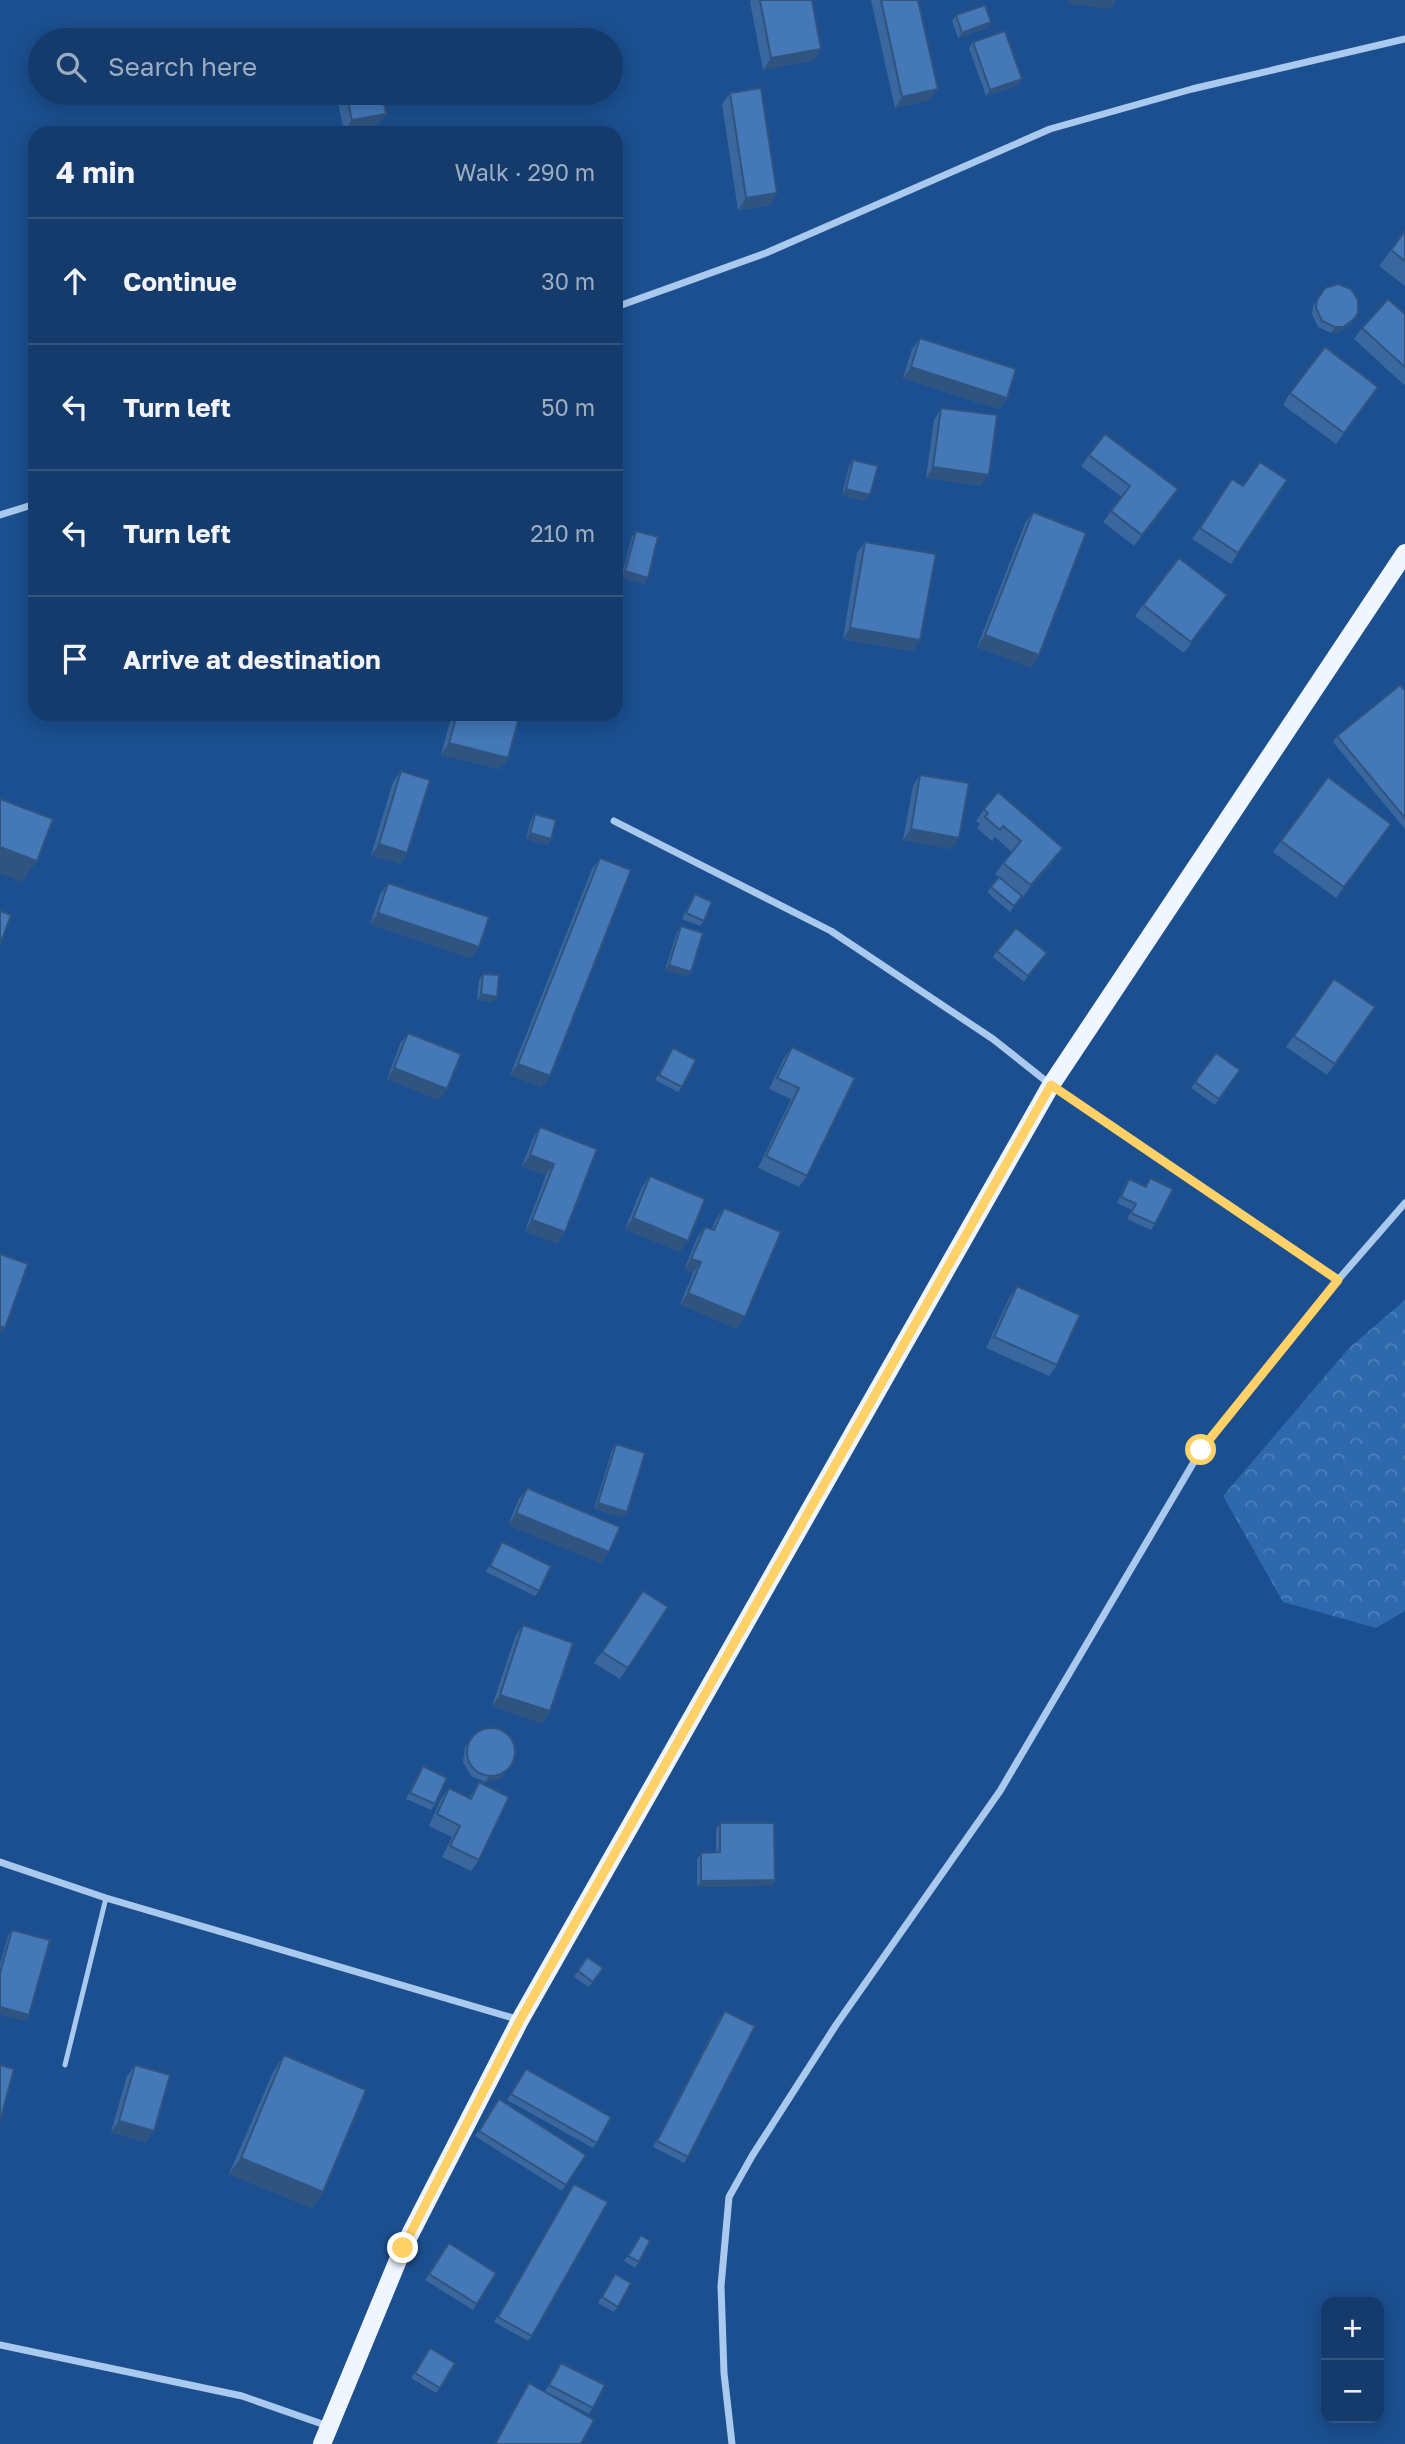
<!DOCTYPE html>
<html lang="en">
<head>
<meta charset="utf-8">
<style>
	:root { --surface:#143b6b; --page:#214673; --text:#f1f3f6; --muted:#9dadc1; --line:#33557e }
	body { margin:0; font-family:"Golos Text",sans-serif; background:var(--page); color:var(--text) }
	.controls { position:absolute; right:21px; bottom:21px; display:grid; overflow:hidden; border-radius:14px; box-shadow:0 4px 18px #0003 }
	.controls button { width:63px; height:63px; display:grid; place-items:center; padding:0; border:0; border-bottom:2px solid var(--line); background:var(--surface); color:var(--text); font:35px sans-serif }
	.stop { position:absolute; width:21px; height:21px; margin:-16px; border:5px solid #ffd166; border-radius:50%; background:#fff }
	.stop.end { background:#ffd166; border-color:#fff; box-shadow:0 2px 7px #0008 }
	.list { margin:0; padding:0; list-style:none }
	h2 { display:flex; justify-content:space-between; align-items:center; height:91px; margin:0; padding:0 28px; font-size:30px }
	h2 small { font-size:23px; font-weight:400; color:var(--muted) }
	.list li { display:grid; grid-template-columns:46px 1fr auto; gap:21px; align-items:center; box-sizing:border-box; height:126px; padding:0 28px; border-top:2px solid var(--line) }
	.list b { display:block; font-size:26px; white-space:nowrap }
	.list em { font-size:23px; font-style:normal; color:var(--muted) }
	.icon { flex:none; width:38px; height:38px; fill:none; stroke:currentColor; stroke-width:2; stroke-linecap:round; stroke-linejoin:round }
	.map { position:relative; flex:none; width:1405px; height:2444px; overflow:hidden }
	.search { position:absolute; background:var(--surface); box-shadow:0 4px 18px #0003; left:28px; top:28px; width:595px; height:77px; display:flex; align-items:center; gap:18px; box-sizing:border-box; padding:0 24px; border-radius:38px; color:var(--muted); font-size:26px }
	.panel { position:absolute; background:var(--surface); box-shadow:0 4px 18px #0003; left:28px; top:126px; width:595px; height:595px; border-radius:21px }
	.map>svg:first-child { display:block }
</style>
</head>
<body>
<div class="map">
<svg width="1405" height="2444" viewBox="0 0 1405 2444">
	<defs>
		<pattern id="forest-crowns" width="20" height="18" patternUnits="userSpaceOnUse" patternTransform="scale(1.75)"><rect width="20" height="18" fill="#2e69ad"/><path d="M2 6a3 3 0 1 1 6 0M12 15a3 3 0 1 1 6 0" fill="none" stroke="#4d80b9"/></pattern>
	</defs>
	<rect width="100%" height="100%" fill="#1b4f8f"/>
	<path fill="url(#forest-crowns)" d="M1405,1300V1611L1376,1628L1283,1602L1223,1496L1349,1348Z"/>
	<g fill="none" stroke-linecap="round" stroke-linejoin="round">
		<path stroke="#a9c9ee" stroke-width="5" d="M65,2065L106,1898"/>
		<g stroke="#a9c9ee" stroke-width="7">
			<path d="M616,307L766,253L1050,129L1192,89L1405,39"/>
			<path d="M0,515L35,504"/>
			<path d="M614,821L831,931L993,1039L1051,1085L1338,1280"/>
			<path d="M0,1862L106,1898L520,2020"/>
			<path d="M0,2345L242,2396L328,2426"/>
			<path d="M732,2444L724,2373L721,2286L729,2197L752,2156L836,2025L1000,1791L1201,1450L1338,1280L1405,1203"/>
		</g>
		<path stroke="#f0f6ff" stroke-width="18" d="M322,2444L403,2248L520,2020L1051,1085L1405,553"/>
	</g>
	<g fill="#3a679d">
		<path d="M751,0H812L821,49L814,60L763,70L750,2Z"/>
		<path d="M871,0H918L930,100L895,108Z"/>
		<path d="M956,15L991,22L987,28L958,38L952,21Z"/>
		<path d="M973,42L1018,85L986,96L969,48Z"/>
		<path d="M336,93H382L378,125L344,131Z"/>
		<path d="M730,93L777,193L770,205L738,210L722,104Z"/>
		<path d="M1405,231V286L1379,266Z"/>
		<path d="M1325,288L1354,319L1350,325L1339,332L1331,333L1318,327L1312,314L1313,306Z"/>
		<path d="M1405,314V384L1404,385L1354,339L1362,328Z"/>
		<path d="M920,338L1007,398L999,409L903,378L912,349Z"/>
		<path d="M1378,387L1336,444L1283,405L1290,393Z"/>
		<path d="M941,408L981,486L926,478L934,420Z"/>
		<path d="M1089,455L1178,489L1134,546L1103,522L1122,497L1081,466Z"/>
		<path d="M853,460L865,501L842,495L849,466Z"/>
		<path d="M1232,479L1243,486L1287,480L1231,564L1192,539Z"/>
		<path d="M1033,512L1039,655L1031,667L977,647L1025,523Z"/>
		<path d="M636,531L644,584L621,577L632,537Z"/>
		<path d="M865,542L913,651L843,639L857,553Z"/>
		<path d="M1227,595L1184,653L1135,616L1143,605Z"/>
		<path d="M1405,690V829L1333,742L1337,736Z"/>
		<path d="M452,714H520L508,758L500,769L441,755Z"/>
		<path d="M401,771L407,853L400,864L371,855L393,782Z"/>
		<path d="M920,775L951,849L903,840L913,786Z"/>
		<path d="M1328,777L1391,824L1336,898L1273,852Z"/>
		<path d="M984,809L1063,848L1055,859L1023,897L995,874L1012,852L995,837L992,841L977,828L980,824L976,821Z"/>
		<path d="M535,814L551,839L547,845L526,839L531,820Z"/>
		<path d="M600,858L542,1087L510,1075L592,869Z"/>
		<path d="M388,883L479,947L471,958L370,924L380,894Z"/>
		<path d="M991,887L1022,896L1010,912L987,892Z"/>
		<path d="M695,894L704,921L700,926L682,919L691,900Z"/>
		<path d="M681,926L687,977L665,970L677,932Z"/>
		<path d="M997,951L1047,953L1024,982L993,957Z"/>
		<path d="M483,974L493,1002L477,1000L479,980Z"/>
		<path d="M1334,979L1375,1007L1327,1075L1286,1047Z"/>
		<path d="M408,1033L439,1100L387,1079L400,1044Z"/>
		<path d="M792,1047L855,1078L807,1176L799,1187L758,1168L791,1099L769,1089L784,1058Z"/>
		<path d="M673,1048L682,1087L678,1092L655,1080Z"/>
		<path d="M1216,1053L1219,1099L1215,1105L1191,1088Z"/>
		<path d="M540,1127L597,1149L565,1232L557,1243L525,1231L546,1175L522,1166L533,1138Z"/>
		<path d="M650,1176L680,1252L625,1229L642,1187Z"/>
		<path d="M1150,1178L1155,1224L1151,1230L1127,1219L1132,1210L1117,1203L1125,1185L1129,1179L1145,1187Z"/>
		<path d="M724,1208L737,1329L680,1304L693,1273L684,1270L697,1238L705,1227L712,1229L716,1219Z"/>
		<path d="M1017,1286L1057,1365L1049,1376L986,1348L1009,1298Z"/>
		<path d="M616,1444L623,1517L594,1509L612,1450Z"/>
		<path d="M527,1488L601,1563L508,1525L519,1499Z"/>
		<path d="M502,1542L539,1591L535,1596L486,1572L498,1548Z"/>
		<path d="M643,1591L668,1607L620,1679L594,1663Z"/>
		<path d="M523,1625L550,1711L542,1723L492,1706L515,1637Z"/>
		<path d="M474,1735L514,1759L501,1778L485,1782L471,1776L463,1762L465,1747Z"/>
		<path d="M423,1766L435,1804L431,1810L406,1799L419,1772Z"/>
		<path d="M479,1782V1860L471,1871L442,1857L452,1837L429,1826L441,1799L449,1788L469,1798Z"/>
		<path d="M720,1823L775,1880L771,1886L697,1887V1859L701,1853H716V1829Z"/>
		<path d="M12,1930L29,2015L25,2021L0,2014V1964L8,1936Z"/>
		<path d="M587,1957L603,1968L589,1987L574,1977Z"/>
		<path d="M725,2011L688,2157L684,2163L653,2147L721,2016Z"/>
		<path d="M284,2055L323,2192L312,2208L229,2174L273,2072Z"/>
		<path d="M135,2065L154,2131L146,2142L111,2132L127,2076Z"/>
		<path d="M526,2069L597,2143L593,2148L507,2100Z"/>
		<path d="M499,2099L586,2155L562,2191L475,2136Z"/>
		<path d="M574,2184L532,2336L528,2341L494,2322Z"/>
		<path d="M637,2241L639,2262L635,2268L624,2261Z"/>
		<path d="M449,2243L496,2273L473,2310L425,2280Z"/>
		<path d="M615,2274L618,2307L614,2312L598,2303Z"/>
		<path d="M430,2348L440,2388L436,2393L411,2378Z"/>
		<path d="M561,2363L593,2408L589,2414L545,2391Z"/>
	</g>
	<g fill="#305480">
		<path d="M1070,0H1117L1111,9L1067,4Z"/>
		<path d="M991,22L987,28L958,38L962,33Z"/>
		<path d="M821,49L814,60L763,70L771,58Z"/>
		<path d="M1022,79L1018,85L986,96L990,90Z"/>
		<path d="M938,89L930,100L895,108L902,97Z"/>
		<path d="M386,114L378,125L344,131L352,120Z"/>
		<path d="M777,193L770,205L738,210L746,198Z"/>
		<path d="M1354,319L1350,325L1339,332L1331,333L1335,327Z"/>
		<path d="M911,367L1007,398L999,409L903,378Z"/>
		<path d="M933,467L989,475L981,486L926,478Z"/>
		<path d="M846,489L870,495L865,501L842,495Z"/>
		<path d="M625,571L648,578L644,584L621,577Z"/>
		<path d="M850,628L920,640L913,651L843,639Z"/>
		<path d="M985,635L1039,655L1031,667L977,647Z"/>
		<path d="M449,743L508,758L500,769L441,755Z"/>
		<path d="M911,829L959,838L951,849L903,840Z"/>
		<path d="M530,833L551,839L547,845L526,839Z"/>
		<path d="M379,844L407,853L400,864L371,855Z"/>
		<path d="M0,847L37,861L22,882L0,873Z"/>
		<path d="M1063,848L1055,859L1023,897L1031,885Z"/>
		<path d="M378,913L479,947L471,958L370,924Z"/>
		<path d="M669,965L691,972L687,977L665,970Z"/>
		<path d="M481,994L497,997L493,1002L477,1000Z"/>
		<path d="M518,1064L550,1076L542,1087L510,1075Z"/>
		<path d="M394,1068L447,1089L439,1100L387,1079Z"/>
		<path d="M530,1155L554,1164L546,1175L522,1166Z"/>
		<path d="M633,1218L688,1241L680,1252L625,1229Z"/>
		<path d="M532,1220L565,1232L557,1243L525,1231Z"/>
		<path d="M691,1259L701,1262L693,1273L684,1270Z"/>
		<path d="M688,1293L745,1317L737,1329L680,1304Z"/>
		<path d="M0,1326L5,1328L0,1335Z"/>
		<path d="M598,1503L627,1512L623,1517L594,1509Z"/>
		<path d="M516,1513L609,1552L601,1563L508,1525Z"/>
		<path d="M500,1695L550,1711L542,1723L492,1706Z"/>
		<path d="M505,1772L501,1778L485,1782L489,1776Z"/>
		<path d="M775,1880L771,1886L697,1887L701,1881Z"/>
		<path d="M0,2007L29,2015L25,2021L0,2014Z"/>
		<path d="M119,2121L154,2131L146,2142L111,2132Z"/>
		<path d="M241,2158L323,2192L312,2208L229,2174Z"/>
	</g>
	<g fill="#4478b7" stroke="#305480" stroke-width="2">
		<path d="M760,0H812L821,49L771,58Z"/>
		<path d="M881,0H918L938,89L902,97Z"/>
		<path d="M985,5L991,22L962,33L956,15Z"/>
		<path d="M1005,31L1022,79L990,90L973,42Z"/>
		<path d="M761,88L777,193L746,198L730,93Z"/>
		<path d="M346,93H382L386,114L352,120Z"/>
		<path d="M1405,231V261L1391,250Z"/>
		<path d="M1338,284L1351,289L1358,300V313L1354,319L1343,327H1335L1322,321L1316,308L1317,300L1325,288Z"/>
		<path d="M1388,299L1405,314V367L1362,328Z"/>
		<path d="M920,338L1016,369L1007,398L911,367Z"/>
		<path d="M1325,347L1378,387L1344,433L1290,393Z"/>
		<path d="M941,408L997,415L989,475L933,467Z"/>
		<path d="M1105,434L1178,489L1142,535L1111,511L1130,486L1089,455Z"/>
		<path d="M853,460L878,466L870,495L846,489Z"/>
		<path d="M1260,462L1287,480L1238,553L1200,528L1232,479L1243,486Z"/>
		<path d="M1033,512L1086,533L1039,655L985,635Z"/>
		<path d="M636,531L658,537L648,578L625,571Z"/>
		<path d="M865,542L936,554L920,640L850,628Z"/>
		<path d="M1179,558L1227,595L1191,642L1143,605Z"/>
		<path d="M1400,685L1405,690V818L1337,736Z"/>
		<path d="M457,714H520L508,758L449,743Z"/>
		<path d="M401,771L430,780L407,853L379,844Z"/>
		<path d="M920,775L969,783L959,838L911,829Z"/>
		<path d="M1328,777L1391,824L1344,887L1281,841Z"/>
		<path d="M998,792L1063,848L1031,885L1003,863L1021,841L1003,826L1000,830L985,817L988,813L984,809Z"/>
		<path d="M0,799L53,819L37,861L0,847Z"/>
		<path d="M535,814L556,820L551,839L530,833Z"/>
		<path d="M600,858L631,870L550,1076L518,1064Z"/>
		<path d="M999,877L1022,896L1014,906L991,887Z"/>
		<path d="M388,883L489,917L479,947L378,913Z"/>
		<path d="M695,894L712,902L704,921L686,913Z"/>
		<path d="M0,911L11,915L0,945Z"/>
		<path d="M681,926L703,933L691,972L669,965Z"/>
		<path d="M1016,928L1047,953L1028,976L997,951Z"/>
		<path d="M483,974L499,975L497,997L481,994Z"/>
		<path d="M1334,979L1375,1007L1335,1064L1294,1036Z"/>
		<path d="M408,1033L461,1054L447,1089L394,1068Z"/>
		<path d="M792,1047L855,1078L807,1176L766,1156L799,1088L777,1078Z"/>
		<path d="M673,1048L696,1060L682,1087L659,1075Z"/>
		<path d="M1216,1053L1240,1070L1219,1099L1195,1082Z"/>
		<path d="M540,1127L597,1149L565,1232L532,1220L554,1164L530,1155Z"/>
		<path d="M650,1176L705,1199L688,1241L633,1218Z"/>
		<path d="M1150,1178L1173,1189L1155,1224L1131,1213L1136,1204L1121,1197L1129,1179L1146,1187Z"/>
		<path d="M724,1208L781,1232L745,1317L688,1293L701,1262L691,1259L705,1227L714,1230Z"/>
		<path d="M0,1254L28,1264L5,1328L0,1326Z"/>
		<path d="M1017,1286L1080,1315L1057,1365L994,1337Z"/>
		<path d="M616,1444L645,1453L627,1512L598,1503Z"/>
		<path d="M527,1488L620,1527L609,1552L516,1513Z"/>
		<path d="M502,1542L551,1566L539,1591L490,1566Z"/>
		<path d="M643,1591L668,1607L628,1668L602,1652Z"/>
		<path d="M523,1625L573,1643L550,1711L500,1695Z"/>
		<circle cx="491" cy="1752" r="24"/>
		<path d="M423,1766L447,1778L435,1804L410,1793Z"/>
		<path d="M479,1782L509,1797L479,1860L450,1846L460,1826L437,1814L449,1788L471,1799Z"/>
		<path d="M720,1823H774L775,1880L701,1881V1853L720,1852Z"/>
		<path d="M12,1930L50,1940L29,2015L0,2007V1973Z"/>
		<path d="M587,1957L603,1968L593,1982L578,1971Z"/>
		<path d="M725,2011L755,2026L688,2157L657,2141Z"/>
		<path d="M284,2055L366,2090L323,2192L241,2158Z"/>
		<path d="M0,2065L14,2069L0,2121Z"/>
		<path d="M135,2065L170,2075L154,2131L119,2121Z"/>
		<path d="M526,2069L611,2117L597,2143L511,2094Z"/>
		<path d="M499,2099L586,2155L566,2185L479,2131Z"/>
		<path d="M574,2184L608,2202L532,2336L498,2317Z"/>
		<path d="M641,2235L650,2241L639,2262L628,2256Z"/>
		<path d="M449,2243L496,2273L477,2304L429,2274Z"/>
		<path d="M615,2274L631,2283L618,2307L602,2297Z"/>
		<path d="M430,2348L455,2363L440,2388L415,2373Z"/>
		<path d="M561,2363L605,2385L593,2408L549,2385Z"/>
		<path d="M529,2383L594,2420L581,2444H495Z"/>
	</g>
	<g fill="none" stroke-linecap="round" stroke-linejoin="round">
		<path stroke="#ffd166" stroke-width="9" d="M403,2248L520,2020L1051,1085L1338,1280L1201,1450"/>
	</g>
</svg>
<div class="controls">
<button>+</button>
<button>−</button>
</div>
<div class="stop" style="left:1201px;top:1450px"></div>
<div class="stop end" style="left:403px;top:2248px"></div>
<div class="search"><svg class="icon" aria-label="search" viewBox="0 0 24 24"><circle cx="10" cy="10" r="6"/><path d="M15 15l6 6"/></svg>Search here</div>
<section class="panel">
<h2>4 min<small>Walk · 290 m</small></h2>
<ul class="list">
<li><svg class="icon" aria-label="ahead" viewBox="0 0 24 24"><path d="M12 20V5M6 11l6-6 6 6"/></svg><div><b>Continue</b></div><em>30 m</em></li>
<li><svg class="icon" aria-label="left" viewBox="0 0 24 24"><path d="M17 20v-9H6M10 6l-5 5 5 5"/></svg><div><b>Turn left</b></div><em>50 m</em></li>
<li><svg class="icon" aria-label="left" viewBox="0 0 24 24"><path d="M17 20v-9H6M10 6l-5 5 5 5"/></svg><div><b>Turn left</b></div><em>210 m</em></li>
<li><svg class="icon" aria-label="arrive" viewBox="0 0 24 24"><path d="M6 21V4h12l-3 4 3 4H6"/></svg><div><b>Arrive at destination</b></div></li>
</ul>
</section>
</div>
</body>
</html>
